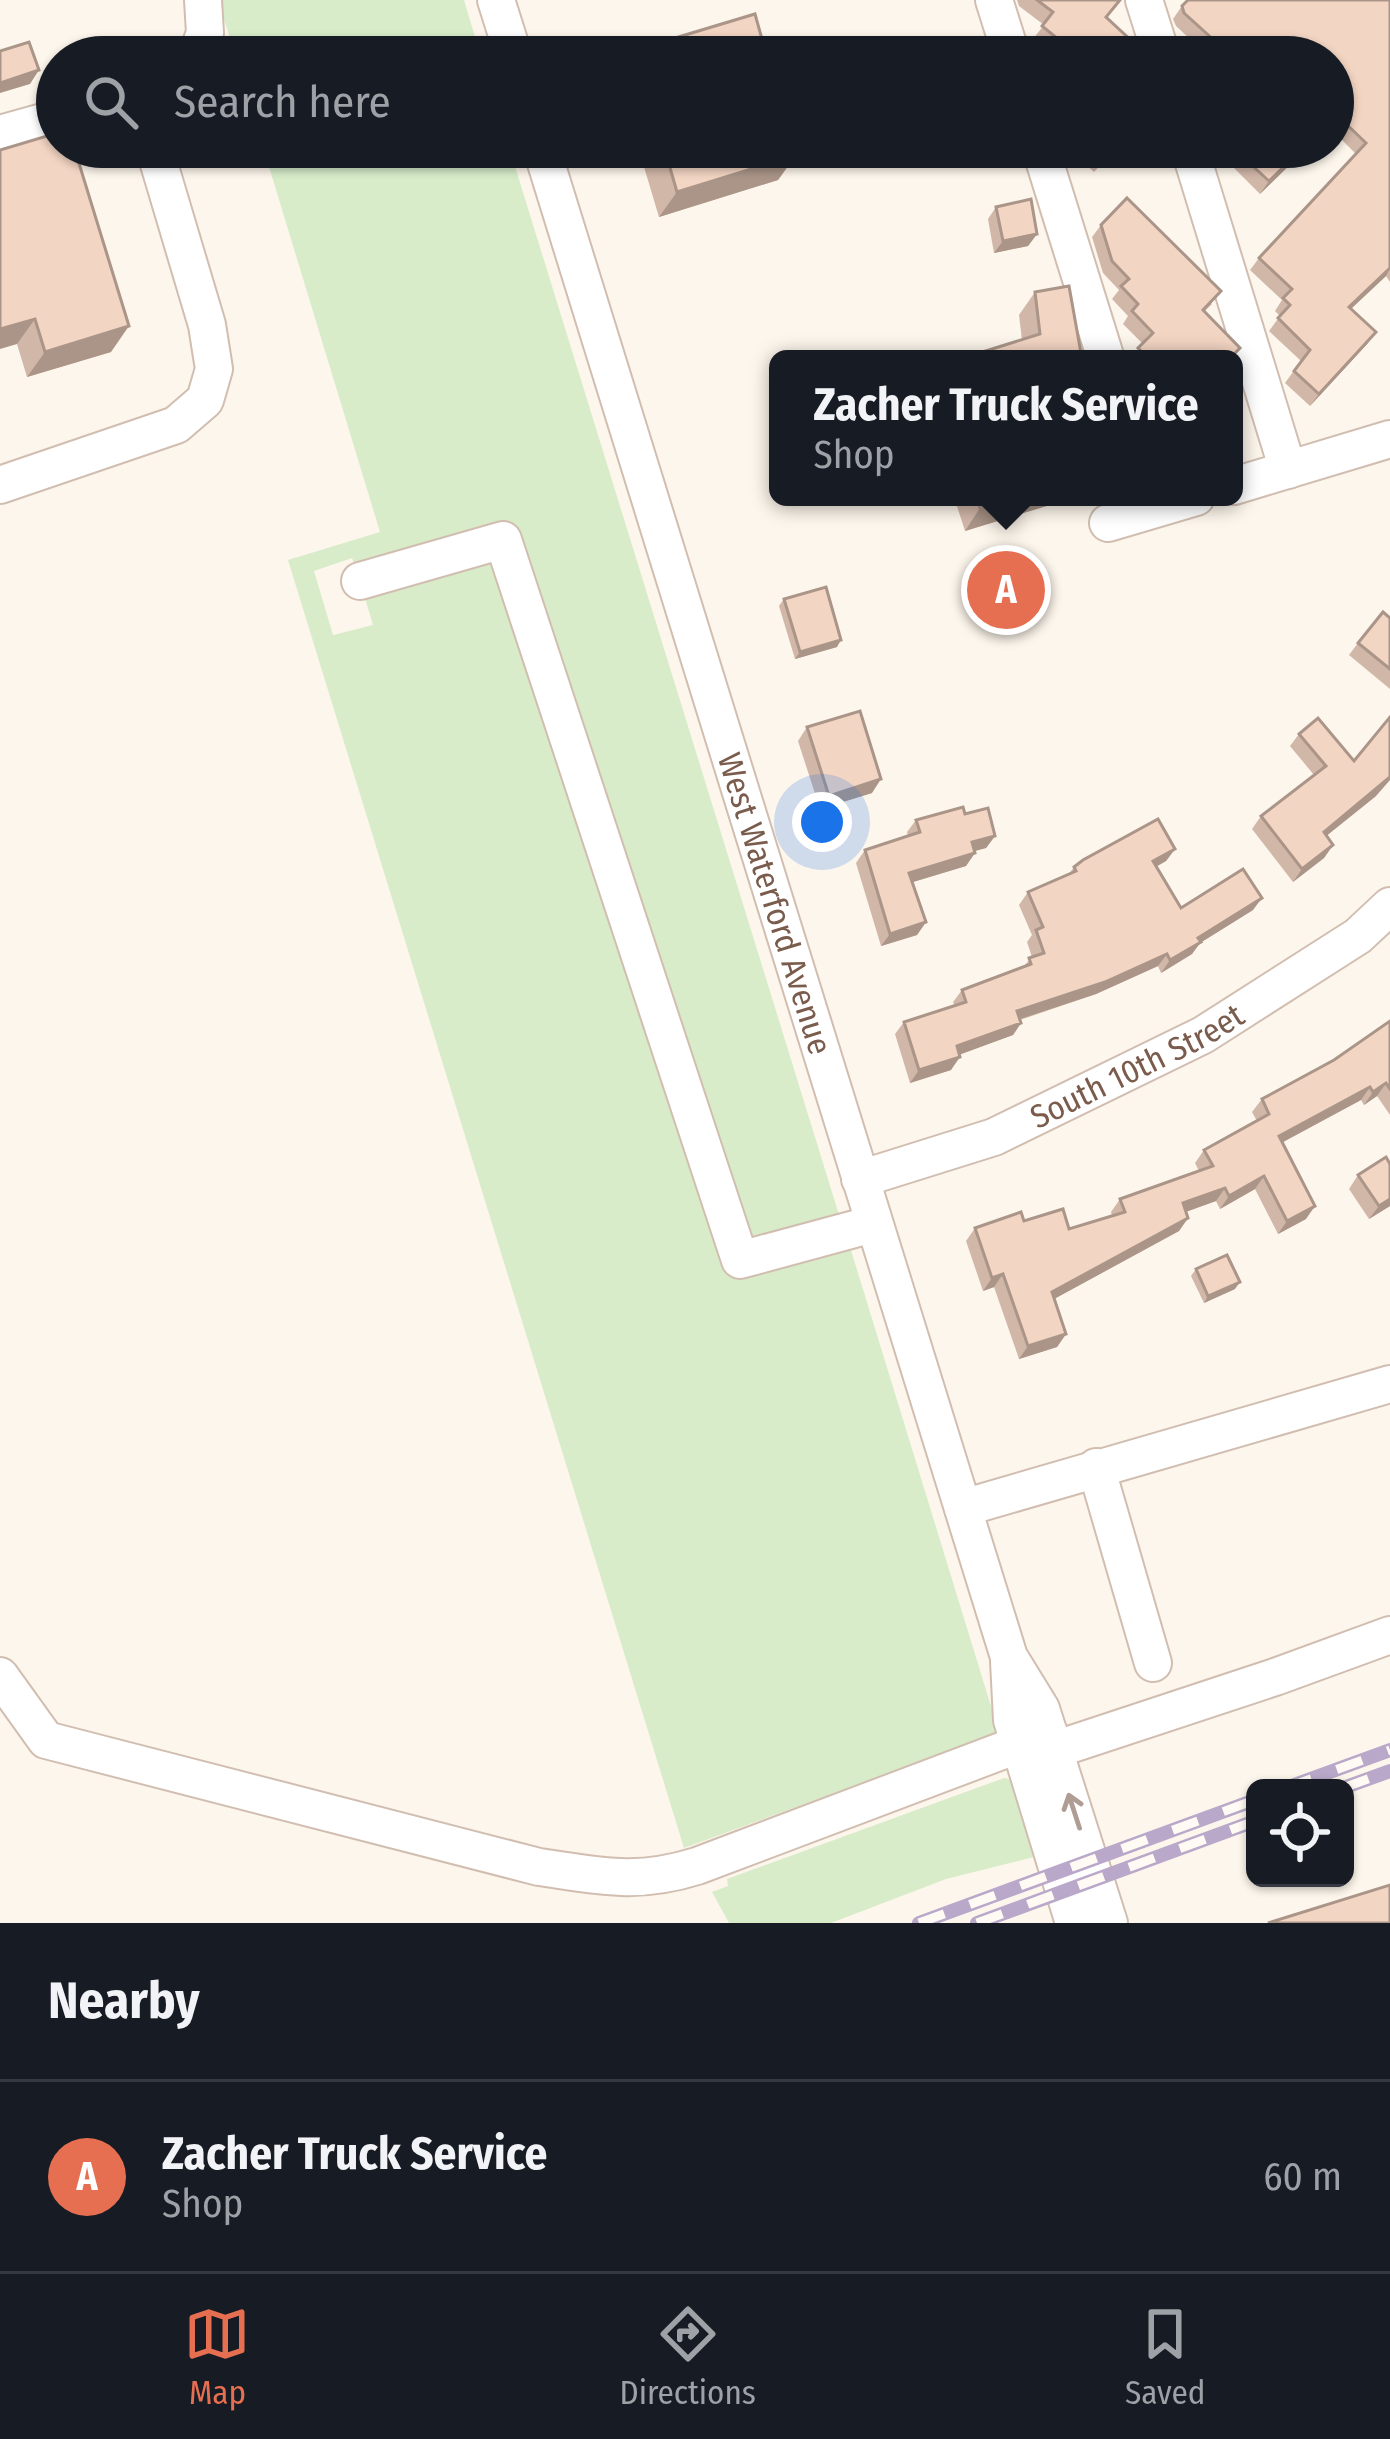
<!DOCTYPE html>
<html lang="en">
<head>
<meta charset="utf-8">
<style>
	:root { --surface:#171b24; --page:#20242c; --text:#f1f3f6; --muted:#9ea1a6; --line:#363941; --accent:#e76f51 }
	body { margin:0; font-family:"Fira Sans Condensed",sans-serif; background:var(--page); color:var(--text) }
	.controls { position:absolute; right:36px; bottom:36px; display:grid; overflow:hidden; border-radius:18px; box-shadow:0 3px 9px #0004 }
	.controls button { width:108px; height:108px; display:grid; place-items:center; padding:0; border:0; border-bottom:3px solid var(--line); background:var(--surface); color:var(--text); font:60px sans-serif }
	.you { position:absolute; left:822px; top:822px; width:42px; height:42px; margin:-30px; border:9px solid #fff; border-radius:50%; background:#1a73e8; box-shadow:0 0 0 18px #1a73e833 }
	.badge { display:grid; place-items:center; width:78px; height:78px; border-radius:50%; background:var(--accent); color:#fff; font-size:39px; font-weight:700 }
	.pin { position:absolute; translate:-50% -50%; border:6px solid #fff; box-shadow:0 3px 12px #0006 }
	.popup { position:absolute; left:769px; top:350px; width:474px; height:156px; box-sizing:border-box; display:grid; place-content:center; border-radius:18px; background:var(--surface); filter:drop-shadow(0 3px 9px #0005); font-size:39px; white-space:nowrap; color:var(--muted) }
	.popup b { font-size:45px; color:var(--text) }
	.popup::after { content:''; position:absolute; left:50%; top:100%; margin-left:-24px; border:24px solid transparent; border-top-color:var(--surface) }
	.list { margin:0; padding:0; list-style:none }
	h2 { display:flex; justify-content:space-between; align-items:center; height:156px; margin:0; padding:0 48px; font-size:51px }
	h2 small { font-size:39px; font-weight:400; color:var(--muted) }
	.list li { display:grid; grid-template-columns:78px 1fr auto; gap:36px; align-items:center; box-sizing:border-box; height:192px; padding:0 48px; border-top:3px solid var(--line) }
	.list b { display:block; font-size:45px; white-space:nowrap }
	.list p { margin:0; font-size:39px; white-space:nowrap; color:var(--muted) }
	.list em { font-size:39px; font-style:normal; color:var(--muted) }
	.icon { flex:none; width:66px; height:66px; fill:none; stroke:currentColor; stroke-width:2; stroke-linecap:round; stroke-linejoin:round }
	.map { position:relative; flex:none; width:1390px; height:1923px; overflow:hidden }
	.search { position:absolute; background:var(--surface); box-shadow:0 3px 9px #0004; left:36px; right:36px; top:36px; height:132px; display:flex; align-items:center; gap:30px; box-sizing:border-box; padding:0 42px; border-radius:66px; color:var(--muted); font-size:45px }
	.sheet { height:348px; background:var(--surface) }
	nav { display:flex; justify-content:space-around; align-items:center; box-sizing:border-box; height:168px; border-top:3px solid var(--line); background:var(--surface); font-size:33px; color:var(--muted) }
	nav a { display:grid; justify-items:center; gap:6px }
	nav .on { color:var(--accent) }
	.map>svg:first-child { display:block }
</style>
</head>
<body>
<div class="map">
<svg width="1390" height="1923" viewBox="0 0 1390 1923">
	<rect width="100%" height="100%" fill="#fdf6ec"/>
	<g fill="#d8ecc9">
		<path d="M218,0H464L481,57H236Z"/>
		<path d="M263,147H509L840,1218L745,1251L508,529L357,572L352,558L314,571L333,635L373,625L362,588L497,550L735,1272L850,1247L998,1729L991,1736L684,1848L288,560L380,532Z"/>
		<path d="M1004,1778L1014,1780L1038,1856L946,1879L831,1923H729L712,1892L728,1886L727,1879Z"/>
	</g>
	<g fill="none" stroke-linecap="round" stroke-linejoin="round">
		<g stroke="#d1beb0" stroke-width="40">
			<g id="minor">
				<path d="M496,0L514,57"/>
				<path d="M994,0L1012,57"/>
				<path d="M1144,0L1162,57"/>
				<path d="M196,57L205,33L203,0"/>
				<path d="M0,134L57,118"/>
				<path id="s1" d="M541,147L1009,1657L1041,1709L1109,1923"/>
				<path d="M1040,147L1106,359"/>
				<path d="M1189,147L1288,470"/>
				<path d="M0,485L176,425L205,400L214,369L207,325L154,147"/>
				<path d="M1234,486L1390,439"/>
				<path d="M1108,523L1196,497"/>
				<path d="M360,581L503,540L740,1260L873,1224"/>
				<path id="s2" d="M860,1179L994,1137L1203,1035L1358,936L1390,906"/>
				<path d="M1096,1467L1153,1663"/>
				<path d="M963,1508L1390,1384"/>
				<path d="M1009,1661L1012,1720L1074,1923"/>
				<path d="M0,1676L46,1740L539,1867C601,1876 636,1885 697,1866L1049,1733"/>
				<path d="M1054,1750L1275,1677L1390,1635"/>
			</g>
		</g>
		<use href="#minor" stroke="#fff" stroke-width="36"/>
		<g stroke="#b9a8c9" stroke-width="14">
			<g id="rail">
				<path d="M1286,1788L1390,1750"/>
				<path d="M1343,1788L1390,1771"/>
				<path d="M919,1923L1255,1800"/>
				<path d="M977,1923L1255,1821"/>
			</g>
		</g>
		<use href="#rail" stroke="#fffaf3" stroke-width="9" stroke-dasharray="27" stroke-linecap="butt"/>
	</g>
	<g fill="#d1b7a8">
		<path d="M1017,0H1121L1107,18L1147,57H1044L1048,51L1033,39L1044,25L1019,6Z"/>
		<path d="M1390,0V282L1386,276L1351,309L1376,332L1367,344L1310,406L1285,383L1301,361L1269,331L1280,316L1275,311L1282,300L1250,270L1259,258L1356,154L1333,131V57L1205,53L1176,26L1173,19L1182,6Z"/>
		<path d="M638,147H794L796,155L778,180L659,217Z"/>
		<path d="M1064,147H1135L1123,159L1114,151L1094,172L1080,159L1073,166L1068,160Z"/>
		<path d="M1213,147H1308L1260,194Z"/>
		<path d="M0,150L111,352L27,377L17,344Z"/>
		<path d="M996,207L1037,234L1028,246L994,253L988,219Z"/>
		<path d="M1101,225L1212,304L1204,312L1240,348L1232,359H1130L1143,344L1123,324L1128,316L1112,299L1119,290L1103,273L1092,237Z"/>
		<path d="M1035,292L1082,359L1022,340L1019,315Z"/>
		<path d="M954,497H1057L1053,504L965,531Z"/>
		<path d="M784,599L837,647L795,659L779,606Z"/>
		<path d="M1390,618V689L1349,655L1358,643Z"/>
		<path d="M807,727L872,793L820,809L798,741Z"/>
		<path d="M1299,734L1376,796L1326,836L1333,845L1324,858L1293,882L1252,829L1261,816L1314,775L1290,746Z"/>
		<path d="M965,814L995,836L986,848L975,851L966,866L912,882L926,922L917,935L881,946L856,863L865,850L908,836L907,832L916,820Z"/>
		<path d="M1175,849L1166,861L1156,867L1181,908L1253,910L1200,943L1192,954L1161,973L1158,966L1096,994L1020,1020L1021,1023L1013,1035L959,1054L951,1070L910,1083L895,1034L904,1022L955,1006L953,1002L962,990L1023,967L1032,957L1027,942L1032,935L1019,905L1028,892L1069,874L1074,867Z"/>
		<path d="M1390,1021V1115L1377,1096L1364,1105L1361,1100L1283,1142L1306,1219L1278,1234L1255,1189L1220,1209L1216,1201L1186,1212L1188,1218L1179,1231L1054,1299L1066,1334L1057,1347L1019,1359L994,1287L983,1291L966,1241L975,1228L1024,1221L1069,1229L1112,1216L1111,1212L1120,1199L1199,1171L1195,1163L1204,1150L1257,1121L1252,1112L1262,1099L1334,1060Z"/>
		<path d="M1358,1175L1390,1206L1369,1219L1349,1189Z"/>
		<path d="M1196,1269L1235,1289L1204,1303L1191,1276Z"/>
	</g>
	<g fill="#aa9588">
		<path d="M39,70L30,84L0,93V83Z"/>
		<path d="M1304,147H1308L1260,194L1269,181Z"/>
		<path d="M796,155L778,180L659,217L677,192Z"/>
		<path d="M1037,234L1028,246L994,253L1003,241Z"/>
		<path d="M1390,268L1386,276L1340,319L1349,307Z"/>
		<path d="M35,319L17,344L0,349V329Z"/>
		<path d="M129,326L111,352L27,377L45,352Z"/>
		<path d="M1376,332L1367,344L1310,406L1319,394Z"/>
		<path d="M1017,497H1057L1053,504L965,531L980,508Z"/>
		<path d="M841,640L837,647L795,659L800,652Z"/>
		<path d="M1390,777V780L1376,796L1315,845L1324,832Z"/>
		<path d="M881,779L872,793L820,809L829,796Z"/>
		<path d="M995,836L986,848L963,854L972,842Z"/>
		<path d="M1333,845L1324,858L1293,882L1302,869Z"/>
		<path d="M1175,849L1166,861L1144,873L1153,861Z"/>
		<path d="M975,853L966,866L900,886L909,873Z"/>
		<path d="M1262,898L1253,910L1200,943L1192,954L1161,973L1170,960L1198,938Z"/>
		<path d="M926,922L917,935L881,946L890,934Z"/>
		<path d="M1167,954L1158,966L1096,994L1008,1023L1017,1011Z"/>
		<path d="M1021,1023L1013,1035L948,1059L957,1046Z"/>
		<path d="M960,1057L951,1070L910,1083L919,1070Z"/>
		<path d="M1386,1083L1377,1096L1364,1105L1373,1092Z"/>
		<path d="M1370,1087L1361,1100L1270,1149L1279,1136Z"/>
		<path d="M1264,1176L1255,1189L1220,1209L1229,1196Z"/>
		<path d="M1225,1188L1216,1201L1174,1216L1183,1203Z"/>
		<path d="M1390,1199V1206L1369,1219L1379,1206Z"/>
		<path d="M1315,1206L1306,1219L1278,1234L1287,1221Z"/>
		<path d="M1188,1218L1179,1231L1043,1305L1052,1292Z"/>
		<path d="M1003,1274L994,1287L983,1291L992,1278Z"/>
		<path d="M1240,1282L1235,1289L1204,1303L1208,1296Z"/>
		<path d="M1066,1334L1057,1347L1019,1359L1028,1346Z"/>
	</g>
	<g fill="#f3d5c3" stroke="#aa9588" stroke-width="3">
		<path d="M1037,0H1120L1106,17L1148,56L1051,57L1046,54L1058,39L1042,26L1053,12Z"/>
		<path d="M1188,0H1390V268L1349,307L1376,332L1319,394L1294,371L1310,350L1278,318L1290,305L1283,298L1292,289L1259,258L1366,143L1337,115L1333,119V57H1201L1216,42L1184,13L1182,6Z"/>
		<path d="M755,14L767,57H637L635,50Z"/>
		<path d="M986,41L989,57H956L954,47Z"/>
		<path d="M29,42L39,70L0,83V51Z"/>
		<path d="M57,133V147H74L129,326L45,352L35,319L0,329V150Z"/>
		<path d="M664,147H794L796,155L677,192Z"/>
		<path d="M1090,147H1114L1103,160Z"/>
		<path d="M1232,147H1304L1269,181Z"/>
		<path d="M1127,198L1221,291L1203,310L1240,348L1229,359H1149L1138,348L1153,333L1132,311L1138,304L1121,286L1129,279L1112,261L1101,225Z"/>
		<path d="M1031,199L1037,234L1003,241L996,207Z"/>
		<path d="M1069,286L1082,359H960L1040,334L1035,292Z"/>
		<path d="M977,497H1017L980,508Z"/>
		<path d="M826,587L841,640L800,652L784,599Z"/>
		<path d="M1383,612L1390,618V669L1358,643Z"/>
		<path d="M860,711L881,779L829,796L807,727Z"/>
		<path d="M1390,717V777L1324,832L1333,845L1302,869L1261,816L1326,766L1299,734L1318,718L1354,761Z"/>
		<path d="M963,807L965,814L988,808L995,836L972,842L975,853L909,873L926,922L890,934L865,850L920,832L916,820Z"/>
		<path d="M1158,819L1175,849L1153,861L1181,908L1243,869L1262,898L1198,938L1201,942L1170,960L1167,954L1105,982L1017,1011L1021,1023L957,1046L960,1057L919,1070L904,1022L966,1002L962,990L1031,964L1029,958L1044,953L1036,930L1043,927L1028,892L1076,871L1074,867L1083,860Z"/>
		<path d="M1390,1021V1089L1386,1083L1373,1092L1370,1087L1279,1136L1315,1206L1287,1221L1264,1176L1229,1196L1225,1188L1183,1203L1188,1218L1052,1292L1066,1334L1028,1346L1003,1274L992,1278L975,1228L1021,1212L1024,1221L1063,1209L1069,1229L1125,1212L1120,1199L1213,1166L1204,1150L1269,1114L1262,1099L1334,1060Z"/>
		<path d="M1386,1157L1390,1164V1199L1379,1206L1358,1175Z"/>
		<path d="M1227,1255L1240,1282L1208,1296L1196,1269Z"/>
		<path d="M1390,1885V1923H1268Z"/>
	</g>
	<defs><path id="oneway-shaft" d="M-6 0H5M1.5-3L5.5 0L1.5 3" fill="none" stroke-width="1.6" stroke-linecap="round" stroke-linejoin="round" transform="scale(3)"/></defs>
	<use stroke="#af9d94" href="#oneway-shaft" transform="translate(1074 1811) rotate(-108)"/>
	<g text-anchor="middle" stroke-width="9" stroke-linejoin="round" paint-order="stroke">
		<g font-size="33" fill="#7a5c4d" stroke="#fffaf3">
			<text dy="12" stroke="none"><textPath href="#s1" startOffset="792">West Waterford Avenue</textPath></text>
			<text dy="12" stroke="none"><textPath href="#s2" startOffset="300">South 10th Street</textPath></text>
		</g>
	</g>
</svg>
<div class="controls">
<button><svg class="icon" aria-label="locate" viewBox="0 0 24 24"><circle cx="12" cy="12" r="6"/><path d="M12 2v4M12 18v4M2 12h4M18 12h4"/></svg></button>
</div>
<div class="you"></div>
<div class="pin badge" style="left:1006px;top:590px">A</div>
<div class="popup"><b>Zacher Truck Service</b>Shop</div>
<div class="search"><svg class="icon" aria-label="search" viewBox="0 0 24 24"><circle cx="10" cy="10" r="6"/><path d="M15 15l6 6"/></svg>Search here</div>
</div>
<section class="sheet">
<h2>Nearby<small></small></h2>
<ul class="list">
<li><span class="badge">A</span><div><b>Zacher Truck Service</b><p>Shop</p></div><em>60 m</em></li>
</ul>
</section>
<nav>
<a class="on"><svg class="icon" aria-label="map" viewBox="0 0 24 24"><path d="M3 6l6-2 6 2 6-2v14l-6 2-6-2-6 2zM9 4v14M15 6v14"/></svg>Map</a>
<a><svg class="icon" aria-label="directions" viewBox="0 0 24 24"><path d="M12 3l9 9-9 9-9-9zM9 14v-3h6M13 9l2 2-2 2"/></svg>Directions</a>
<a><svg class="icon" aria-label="saved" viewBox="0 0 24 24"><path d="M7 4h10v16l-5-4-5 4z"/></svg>Saved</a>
</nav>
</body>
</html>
